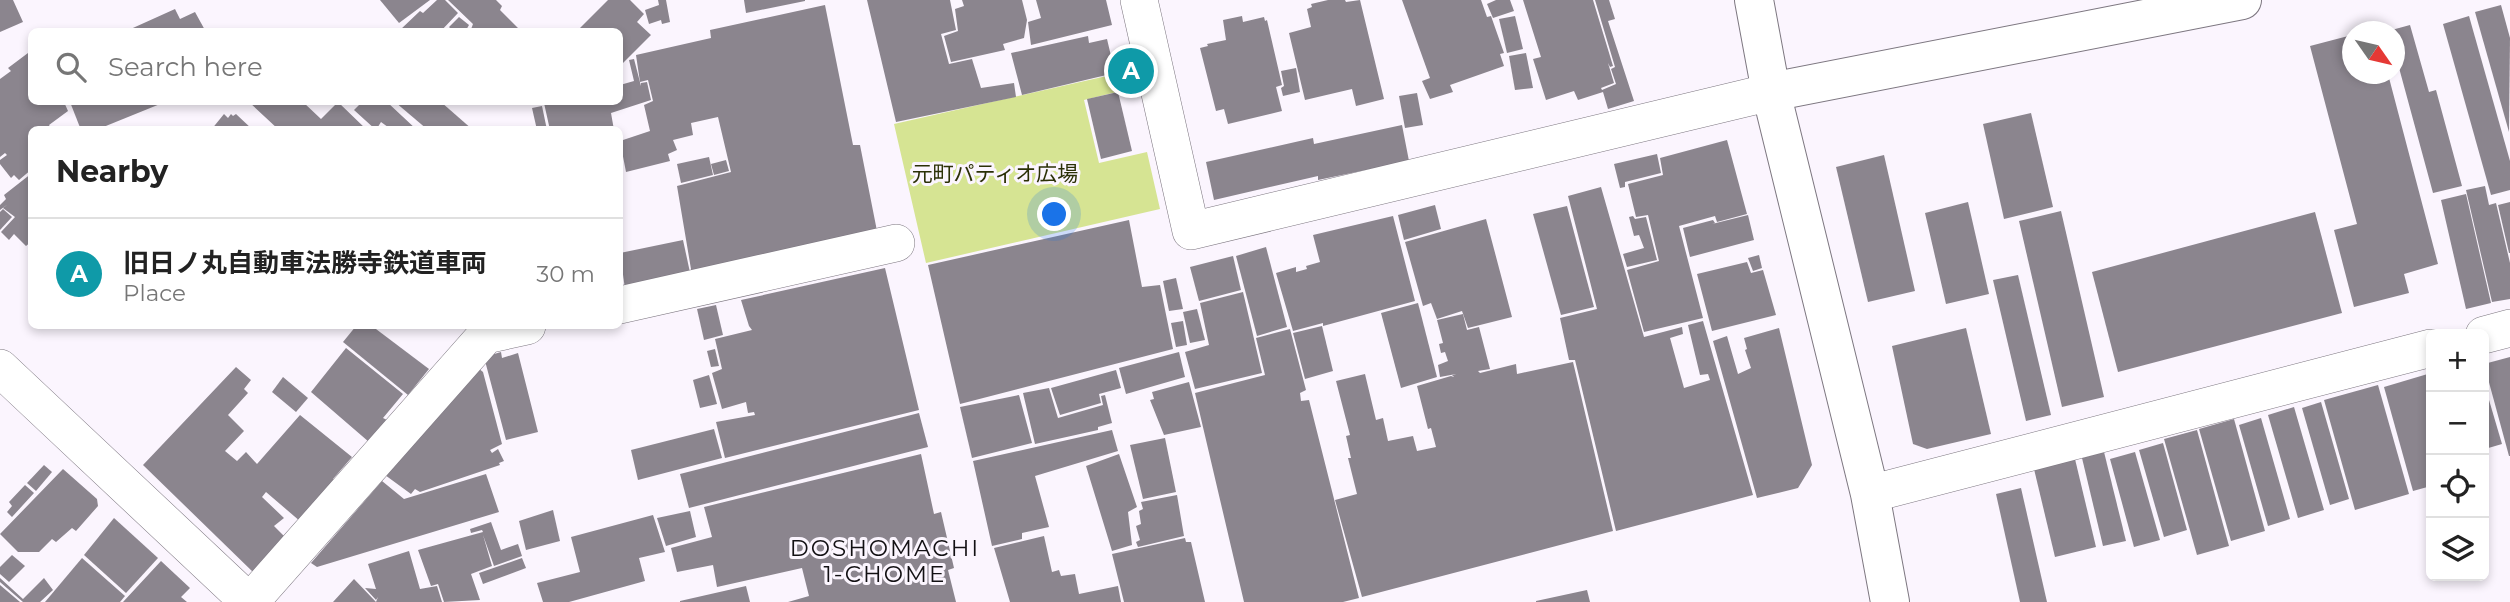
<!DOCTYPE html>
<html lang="en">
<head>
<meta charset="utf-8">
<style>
	:root { --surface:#fff; --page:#f6f6f6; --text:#222; --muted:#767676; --line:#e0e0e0; --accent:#ea580c }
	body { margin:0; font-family:Montserrat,"Noto Sans JP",sans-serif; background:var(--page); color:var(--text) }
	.controls { position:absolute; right:21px; bottom:21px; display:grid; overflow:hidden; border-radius:10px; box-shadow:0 4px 10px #0003 }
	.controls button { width:63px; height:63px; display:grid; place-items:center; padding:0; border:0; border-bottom:2px solid var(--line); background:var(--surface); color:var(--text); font:35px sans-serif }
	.compass { position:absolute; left:2342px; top:21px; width:63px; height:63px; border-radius:50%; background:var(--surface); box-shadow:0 4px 10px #0003; rotate:124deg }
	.you { position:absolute; left:1055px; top:215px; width:24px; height:24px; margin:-18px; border:5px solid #fff; border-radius:50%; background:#1a73e8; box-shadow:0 0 0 10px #1a73e833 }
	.badge { display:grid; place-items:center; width:46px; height:46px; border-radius:50%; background:var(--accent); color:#fff; font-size:23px; font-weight:700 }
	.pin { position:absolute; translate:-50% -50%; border:4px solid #fff; box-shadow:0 2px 7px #0006 }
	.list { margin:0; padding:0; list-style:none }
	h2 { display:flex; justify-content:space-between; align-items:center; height:91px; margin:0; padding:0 28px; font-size:30px }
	h2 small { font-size:23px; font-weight:400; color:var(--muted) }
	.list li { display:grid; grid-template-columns:46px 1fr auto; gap:21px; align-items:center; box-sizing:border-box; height:112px; padding:0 28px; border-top:2px solid var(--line) }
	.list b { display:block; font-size:26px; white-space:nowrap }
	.list p { margin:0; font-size:23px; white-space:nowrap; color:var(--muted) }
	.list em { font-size:23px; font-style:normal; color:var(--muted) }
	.icon { flex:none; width:38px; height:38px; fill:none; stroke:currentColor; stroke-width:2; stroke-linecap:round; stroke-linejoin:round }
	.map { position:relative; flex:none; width:2510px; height:602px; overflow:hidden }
	.search { position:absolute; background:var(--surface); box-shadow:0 4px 10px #0003; left:28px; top:28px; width:595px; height:77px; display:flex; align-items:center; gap:18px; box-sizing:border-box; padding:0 24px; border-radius:10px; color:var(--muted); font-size:26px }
	.panel { position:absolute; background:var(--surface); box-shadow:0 4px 10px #0003; left:28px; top:126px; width:595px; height:203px; border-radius:10px }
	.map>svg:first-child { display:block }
</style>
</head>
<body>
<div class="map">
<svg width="2510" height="602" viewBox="0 0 2510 602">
	<rect width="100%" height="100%" fill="#fbf5fe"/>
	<path fill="#d6e493" d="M1129,71L1133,88L1084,100L1099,163L1147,152L1160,209L926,263L894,124Z"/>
	<g fill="#8b858e">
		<path d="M0,0H13L23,22L0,32Z"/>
		<path d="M380,0H430L399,23Z"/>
		<path d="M437,0H445L458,13L440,32L400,30L420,11L423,13Z"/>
		<path d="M448,0H496L502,6L500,10L522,32H470L473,24Z"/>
		<path d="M608,0H630L644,14L637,22L651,35L620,66V32H576Z"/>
		<path d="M658,0H666L670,22L662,24L661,20L649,24L645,10L659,5Z"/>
		<path d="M744,0H805V1L746,13Z"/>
		<path d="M867,0H950L956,30L941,34L949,64L972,59L981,88L1014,83L1016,97L896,122Z"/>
		<path d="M962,0H1022L1027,20L1024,38L1003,44L1005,50L951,62L944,36L958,31L955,9L964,6Z"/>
		<path d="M1036,0H1106L1112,25L1031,45L1028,22L1041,18Z"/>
		<path d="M1328,0H1345L1346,2L1360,0L1384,99L1356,106L1352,89L1305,100L1289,33L1311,27L1307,9L1312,7L1311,4Z"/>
		<path d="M1402,0H1481L1487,17L1491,16L1504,53L1500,54L1504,66L1450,85L1453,92L1430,99L1422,81L1430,78Z"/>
		<path d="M1496,0H1510L1514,11L1493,18L1487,4Z"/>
		<path d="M1523,0H1593L1613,66L1610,67L1608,63L1614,83L1601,88L1602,90L1616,84L1611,69L1615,67L1595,0H1609L1615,19L1608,21L1634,101L1608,109L1603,92L1578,100L1574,91L1546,100L1533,59L1541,57Z"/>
		<path d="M825,5L853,145H860L877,231L692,275L677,186L731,172L718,117L691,123L693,135L673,140L677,150L668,154L670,161L626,172L620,141L650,131L644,105L653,101L648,80L640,82L636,55L711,38L710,30Z"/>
		<path d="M2501,5L2510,38L2509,132L2475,12Z"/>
		<path d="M175,9L180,19L195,12L206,32H124Z"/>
		<path d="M1242,16L1243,22L1264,17L1265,21L1267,20L1282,85L1276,87L1282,111L1228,124L1224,109L1216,111L1200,48L1208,46L1207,44L1226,40L1223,20Z"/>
		<path d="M1515,16L1523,49L1507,53L1499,19Z"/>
		<path d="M2469,16L2510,161V190L2491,195L2443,24Z"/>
		<path d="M459,17L469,25L465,32H450L452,30L449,27Z"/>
		<path d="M2410,25L2429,92L2436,90L2462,186L2433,193L2395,53V32L2388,31Z"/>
		<path d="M2352,35V74H2388L2438,264L2404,274L2409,293L2354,307L2334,230L2357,224L2310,46Z"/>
		<path d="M1088,36L1089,43L1107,39L1115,73L1022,95L1011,53Z"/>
		<path d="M32,50V102H64L68,111L49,125L52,130H32V169L19,180L14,175L11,178L0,164V160L7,155L5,153L0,157V79L11,71L8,68Z"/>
		<path d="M1526,53L1533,88L1515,90L1509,56Z"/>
		<path d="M634,59L641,86V83L647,82L651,100L611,113L614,130H550L544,103L620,102V85L634,81L629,60Z"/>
		<path d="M1296,68L1300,92L1283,96L1281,88L1284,86L1281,71Z"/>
		<path d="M1118,92L1132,151L1101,159L1087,99Z"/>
		<path d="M1417,93L1423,125L1405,128L1399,96Z"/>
		<path d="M70,102H165L96,130H81Z"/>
		<path d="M249,102H303L321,119L338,102L367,130H279Z"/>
		<path d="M362,102H387L417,130H392L381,122L376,130L354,110Z"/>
		<path d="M395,102H441L473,130H428Z"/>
		<path d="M542,106L547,130H537L532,108Z"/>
		<path d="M2031,113L2053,207L2004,219L1983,124Z"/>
		<path d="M224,114L228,118L231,114L233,116L236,114L253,130H211Z"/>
		<path d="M1402,125L1409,161L1318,180V176L1214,200L1206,162L1313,138L1314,144Z"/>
		<path d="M1727,140L1747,214L1717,222L1715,216L1679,226L1703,318L1644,332L1627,270L1659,261L1648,215L1636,217L1628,184L1663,175L1660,158Z"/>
		<path d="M1657,154L1661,173L1625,182V187L1620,188L1614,164Z"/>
		<path d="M1884,155L1915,291L1868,302L1836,167Z"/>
		<path d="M709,157L713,175L681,183L677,164Z"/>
		<path d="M726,160L729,171L714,175L711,164Z"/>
		<path d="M32,173V241L26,246L14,234L9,240L1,232L15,217L3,208L8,204L0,210V205L6,199L4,195Z"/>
		<path d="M2485,186L2489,205L2496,203L2510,263V299L2492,302L2466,190Z"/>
		<path d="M1601,187L1644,337L1682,327L1683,334L1670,338L1684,388L1710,380L1708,374L1700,375L1688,325L1703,321L1753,495L1616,531L1575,360H1569L1560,318L1597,309L1568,196Z"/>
		<path d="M2466,194L2491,303L2466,309L2441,200Z"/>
		<path d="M1968,202L1989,294L1946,304L1925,213Z"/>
		<path d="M2510,202V253H2509L2498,205Z"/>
		<path d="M1435,205L1441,229L1404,240L1398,215Z"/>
		<path d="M1567,206L1594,307L1561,315L1533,214Z"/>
		<path d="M3,209L12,217L0,230V212Z"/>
		<path d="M2061,211L2104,397L2062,407L2019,221Z"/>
		<path d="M2315,212L2342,313L2118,372L2092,272Z"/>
		<path d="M1748,215L1754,240L1690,257L1683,228L1713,220L1715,223L1712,224Z"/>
		<path d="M1393,216L1415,301L1323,326V323L1293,331L1276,273L1296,267V272L1307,269L1306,266L1320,262L1313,235Z"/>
		<path d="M1633,216L1635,219L1646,217L1657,260L1627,267L1623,254L1644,248L1639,235L1634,236L1629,217Z"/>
		<path d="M1486,219L1512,317L1468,328L1462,311L1437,319L1431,303L1423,306L1405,242Z"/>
		<path d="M1129,220L1142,287L1160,285L1173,349L960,404L928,265Z"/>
		<path d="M683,240L691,277L625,289L620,253Z"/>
		<path d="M1266,247L1287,327L1257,336L1236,256Z"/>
		<path d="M1759,255L1762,268L1753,271L1748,258Z"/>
		<path d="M1233,256L1241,290L1199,301L1190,267Z"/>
		<path d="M1747,262L1751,273L1763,270L1776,315L1712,331L1697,274Z"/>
		<path d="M885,268L919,410L725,458L716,422L755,415L754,412L748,413L746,402L722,409L712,373L722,369L715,339L752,330L749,326L741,300Z"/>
		<path d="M2018,275L2051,415L2026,421L1993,280Z"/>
		<path d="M1176,278L1183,309L1169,311L1163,281Z"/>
		<path d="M1243,292L1262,373L1195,389L1185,352L1209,345L1200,303Z"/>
		<path d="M1418,303L1437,377L1401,388L1381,313Z"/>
		<path d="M716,305L723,335L704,340L697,309Z"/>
		<path d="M1197,309L1205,340L1190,343L1183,312Z"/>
		<path d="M1463,314L1467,330L1479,327L1490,369L1478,371L1480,373L1516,364L1517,374L1573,362L1613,531L1362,597L1335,500L1357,494L1348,458H1351L1346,436L1350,435L1336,381L1365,374L1376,420L1383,418L1388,441L1413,436L1417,451L1436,447L1431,428L1428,429L1417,386L1451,376L1454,377L1452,375L1456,374L1440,377L1438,365L1448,361L1445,352L1441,353L1439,344L1443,343L1437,320Z"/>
		<path d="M1183,321L1187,345L1176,347L1171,323Z"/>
		<path d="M356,326H372L429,369L408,395L343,342Z"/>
		<path d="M1322,326L1333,371L1305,379L1293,333Z"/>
		<path d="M1779,328L1812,465L1798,488L1757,498L1713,341L1727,336L1738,374L1751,368L1745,350L1747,349L1744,338Z"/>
		<path d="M1966,328L1991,434L1927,449L1913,444L1892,346Z"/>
		<path d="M1290,329L1306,390L1300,393L1301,401L1309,400L1359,598L1343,602H1244L1195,393L1265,375L1256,338Z"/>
		<path d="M346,348L403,394L383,418L387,420L369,442L311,392Z"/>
		<path d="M715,349L719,366L711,367L707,351Z"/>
		<path d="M501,352L502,358L518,353L538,432L506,440L484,357Z"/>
		<path d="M1179,352L1185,377L1126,394L1119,368Z"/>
		<path d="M2510,357V456H2509L2484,364Z"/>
		<path d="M236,367L251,380L244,389L248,393L228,415L244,431L225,451L237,461L246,452L257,464L300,415L352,457L333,479L336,481L301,522L266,492L262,497L284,518L274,526L286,538L254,573L143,465Z"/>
		<path d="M478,368L483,372L502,444L490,450L492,453L498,449L504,461L499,463L500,465L420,492L415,489L411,494L385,475Z"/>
		<path d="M1116,370L1121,388L1099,394L1101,403L1060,415L1051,388Z"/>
		<path d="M2431,373V486L2413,491L2384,387Z"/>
		<path d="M709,375L717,404L700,408L693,380Z"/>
		<path d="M283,377L308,398L296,412L272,392Z"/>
		<path d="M1189,382L1201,427L1164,435L1150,400L1154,399L1152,392Z"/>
		<path d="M2484,383L2502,444L2485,449L2484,445Z"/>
		<path d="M2378,385L2409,494L2355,510L2324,400Z"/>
		<path d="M1049,388L1058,418L1103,405L1101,396L1105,395L1112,423L1098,427V430L1035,444L1023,393Z"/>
		<path d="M1019,395L1032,443L972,458L960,407Z"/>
		<path d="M2321,402L2349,499L2330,505L2302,408Z"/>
		<path d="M2294,407L2324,510L2298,518L2268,415Z"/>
		<path d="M919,413L928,447L689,508L680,474Z"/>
		<path d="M2261,418L2290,519L2268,526L2239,425Z"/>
		<path d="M2234,419L2265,531L2231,541L2199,429Z"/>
		<path d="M714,429L722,458L638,480L631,450Z"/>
		<path d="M1112,430L1118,451L1035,476L1049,527L1022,533V539L992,546L973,461Z"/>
		<path d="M2197,430L2229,546L2197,555L2164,439Z"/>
		<path d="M1165,438L1176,492L1143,499L1130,445Z"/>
		<path d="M2163,443L2187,530L2164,537L2139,450Z"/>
		<path d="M2104,452L2126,541L2103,546L2082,458Z"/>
		<path d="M2135,452L2160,540L2134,547L2110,459Z"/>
		<path d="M921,454L934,514L941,512L954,568L948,570L956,602H788L809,596L802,568L717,587L713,565L677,572L671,548L712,537L704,507Z"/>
		<path d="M1119,454L1137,507L1128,512L1132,545L1112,551L1086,466Z"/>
		<path d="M2075,459L2096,547L2055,557L2034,469Z"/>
		<path d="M44,465L52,472L36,491L27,483Z"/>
		<path d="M63,469L97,499L98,506L76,531L72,528L56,542L52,539L39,552H18L0,534Z"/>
		<path d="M486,474L499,512L317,567L311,563L382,481L404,499Z"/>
		<path d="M25,485L34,493L12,517L7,512L12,506L9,502Z"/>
		<path d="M2021,488L2047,602H2020L1996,494Z"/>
		<path d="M1177,495L1184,536L1138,547L1136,542L1140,540L1136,526L1141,524L1139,511L1143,509L1141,502Z"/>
		<path d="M553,510L560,541L526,550L519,521Z"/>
		<path d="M690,511L696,537L666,546L657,518Z"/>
		<path d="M653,515L665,552L639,558L645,581L569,602H543L537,583L580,572L571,537Z"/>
		<path d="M114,518L158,558L126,593L84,555Z"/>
		<path d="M491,522L501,550L518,544L522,556L494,566L483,535L492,566L471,574L480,600L444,602L438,584L431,586L418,550L483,532L482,530L471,533L470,529Z"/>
		<path d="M1044,536L1052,572L1059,570L1061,576L1075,574L1079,594L1118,586L1121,602H1010L994,548Z"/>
		<path d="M1185,538L1186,542H1191L1205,602H1124L1112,554Z"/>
		<path d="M409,551L420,589L437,586L442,602H333L354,579L376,602L378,597L376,600L365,588L376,589L368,564Z"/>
		<path d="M12,555L25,566L9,582L0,574V567Z"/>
		<path d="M82,558L125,596L120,602H45Z"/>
		<path d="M522,558L526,568L483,584L479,573Z"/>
		<path d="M161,561L190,588L181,597L187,602H123Z"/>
		<path d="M0,578L23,599L44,578L53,590L40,602H23L0,582Z"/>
		<path d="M0,585L20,602H0Z"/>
		<path d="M746,586L750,602H680V601Z"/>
		<path d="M1587,590L1590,602H1536V601Z"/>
	</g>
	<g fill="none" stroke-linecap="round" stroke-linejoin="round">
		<g stroke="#7d7780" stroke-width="38">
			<g id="street">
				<path d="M1139,0L1191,231L1771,92"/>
				<path d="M620,305L896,243"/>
				<path d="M2484,335L2510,328"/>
				<path d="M0,368L249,602"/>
				<path d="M1870,494L2431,348"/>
				<path d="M250,602L486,335L527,326"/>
			</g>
		</g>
		<g stroke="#7d7780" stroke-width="40">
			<g id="secondary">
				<path d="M1754,0L1771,92L1870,494L1890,602"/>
				<path d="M1771,92L2242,0"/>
			</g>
		</g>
		<use href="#street" stroke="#fff" stroke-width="37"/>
		<use href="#secondary" stroke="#fff" stroke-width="38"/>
	</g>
	<g text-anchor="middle" stroke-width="6" stroke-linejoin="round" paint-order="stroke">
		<g font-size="21" fill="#2b3006" stroke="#fbf5fe">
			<text x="995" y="181">元町パティオ広場</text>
		</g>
		<g font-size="23" letter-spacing="2" fill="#121013" stroke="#fbf5fe">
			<text x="885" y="556">DOSHOMACHI<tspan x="885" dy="26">1-CHOME</tspan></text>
		</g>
	</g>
</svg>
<div class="controls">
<button>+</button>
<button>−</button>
<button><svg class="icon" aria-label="locate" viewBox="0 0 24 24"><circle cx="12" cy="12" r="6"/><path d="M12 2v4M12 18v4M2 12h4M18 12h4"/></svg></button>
<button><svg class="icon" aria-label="layers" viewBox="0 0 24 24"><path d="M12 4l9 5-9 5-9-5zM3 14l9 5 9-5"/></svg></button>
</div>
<svg class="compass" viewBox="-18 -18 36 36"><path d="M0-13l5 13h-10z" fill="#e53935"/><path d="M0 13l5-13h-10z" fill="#767676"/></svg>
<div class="you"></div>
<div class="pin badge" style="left:1131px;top:71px;background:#0f9aa8">A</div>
<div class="search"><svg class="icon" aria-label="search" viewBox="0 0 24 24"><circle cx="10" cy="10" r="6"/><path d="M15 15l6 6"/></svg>Search here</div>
<section class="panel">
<h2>Nearby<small></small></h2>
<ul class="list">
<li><span class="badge" style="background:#0f9aa8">A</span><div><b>旧日ノ丸自動車法勝寺鉄道車両</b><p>Place</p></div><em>30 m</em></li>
</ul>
</section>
</div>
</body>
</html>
